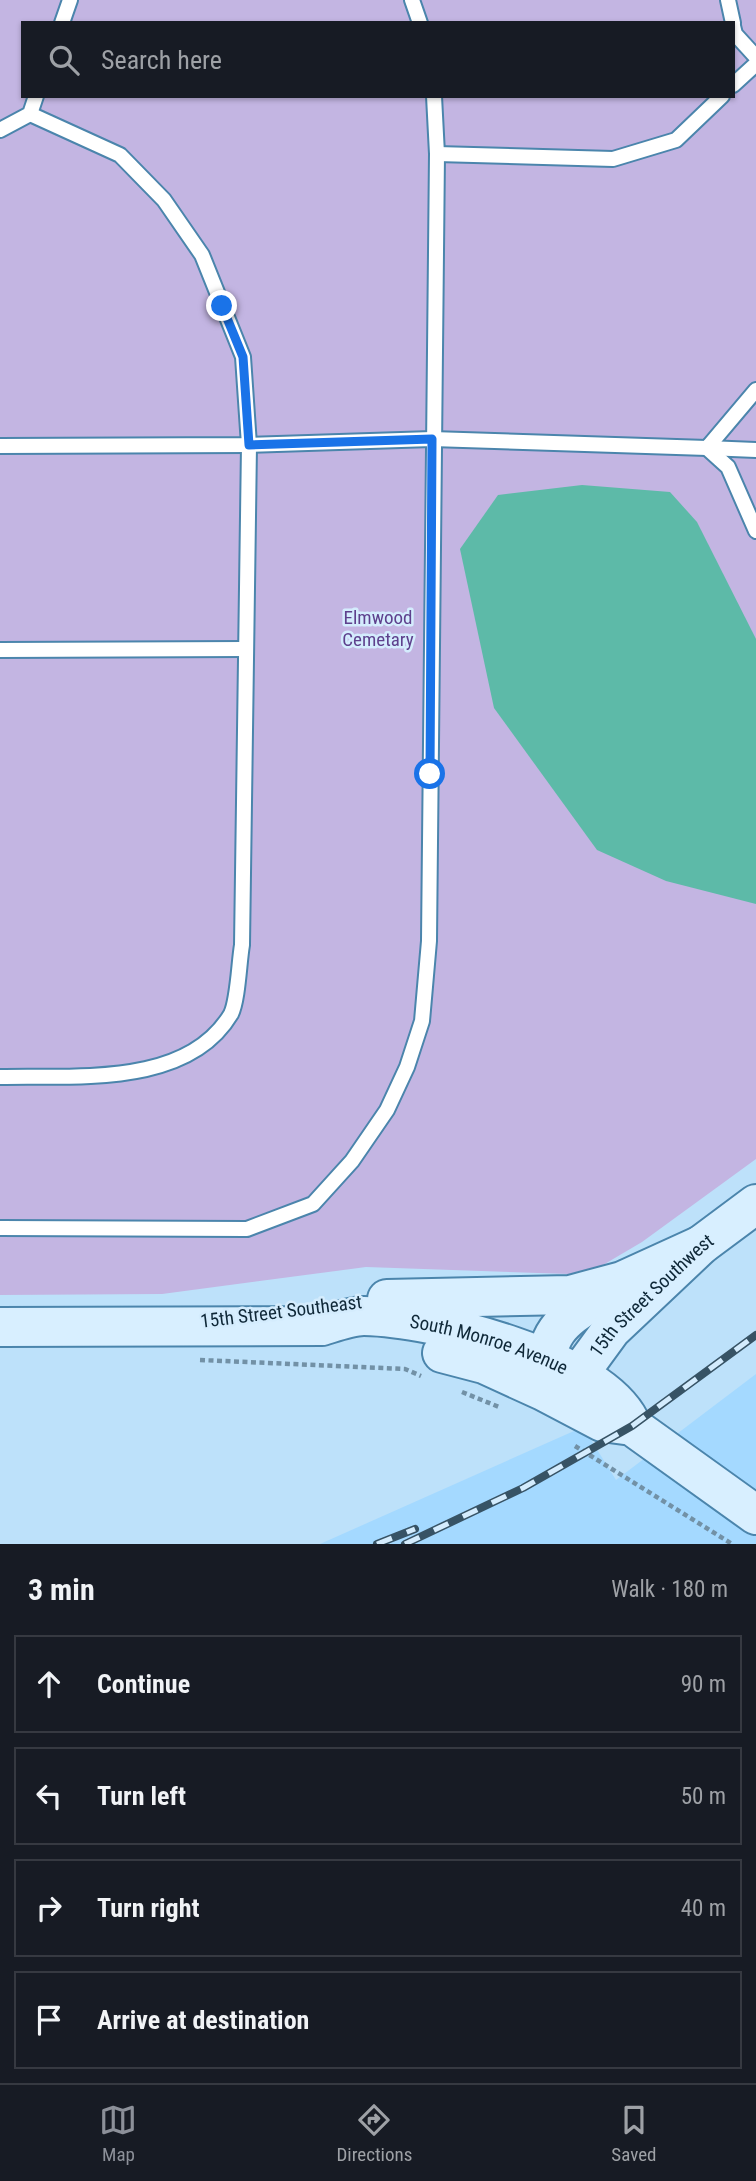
<!DOCTYPE html>
<html lang="en">
<head>
<meta charset="utf-8">
<style>
	:root { --surface:#171b24; --page:#20242c; --text:#f1f3f6; --muted:#9ea1a6; --line:#363941; --accent:#8c9099 }
	body { margin:0; font-family:"Roboto Condensed",sans-serif; background:var(--page); color:var(--text) }
	.stop { position:absolute; width:21px; height:21px; margin:-16px; border:5px solid #1a73e8; border-radius:50%; background:#fff }
	.stop.end { background:#1a73e8; border-color:#fff; box-shadow:0 2px 7px #0008 }
	.list { margin:0; padding:0; list-style:none }
	h2 { display:flex; justify-content:space-between; align-items:center; height:91px; margin:0; padding:0 28px; font-size:30px }
	h2 small { font-size:23px; font-weight:400; color:var(--muted) }
	.list li { display:grid; grid-template-columns:46px 1fr auto; gap:21px; align-items:center; box-sizing:border-box; height:98px; margin:0 14px 14px; padding:0 14px; border:2px solid var(--line); border-radius:0px }
	.list b { display:block; font-size:26px; white-space:nowrap }
	.list em { font-size:23px; font-style:normal; color:var(--muted) }
	.icon { flex:none; width:38px; height:38px; fill:none; stroke:currentColor; stroke-width:2; stroke-linecap:round; stroke-linejoin:round }
	.map { position:relative; flex:none; width:756px; height:1544px; overflow:hidden }
	.search { position:absolute; background:var(--surface); box-shadow:0 2px 5px #0004; left:21px; right:21px; top:21px; height:77px; display:flex; align-items:center; gap:18px; box-sizing:border-box; padding:0 24px; border-radius:0px; color:var(--muted); font-size:26px }
	.sheet { height:539px; background:var(--surface) }
	nav { display:flex; justify-content:space-around; align-items:center; box-sizing:border-box; height:98px; border-top:2px solid var(--line); background:var(--surface); font-size:19px; color:var(--muted) }
	nav a { display:grid; justify-items:center; gap:4px }
	nav .on { color:var(--accent) }
	.map>svg:first-child { display:block }
</style>
</head>
<body>
<div class="map">
<svg width="756" height="1544" viewBox="0 0 756 1544">
	<rect width="100%" height="100%" fill="#bde1fa"/>
	<path fill="#a4d9ff" d="M756,1374V1544H320L583,1427L616,1480Z"/>
	<path fill="#c3b5e2" fill-rule="evenodd" d="M0,0H756V1159L642,1242L603,1265L569,1274L366,1267L162,1294L0,1295ZM23,23H733V96H23Z"/>
	<path fill="#5dbaa8" d="M582,485L670,492L697,522L756,639V904L666,881L597,850L494,708L460,549L498,495Z"/>
	<g fill="none" stroke-linecap="round" stroke-linejoin="round">
		<g stroke="#4b85ac" stroke-width="18">
			<g id="lane">
				<path d="M412,0L420,23"/>
				<path d="M728,0L733,23"/>
				<path d="M62,23L70,0"/>
				<path d="M733,26L735,34L756,57"/>
				<path d="M733,85L756,64"/>
				<path d="M0,130L30,114L36,96"/>
				<path d="M437,154L613,159L676,140L722,96"/>
				<path d="M0,446L249,445L432,439L707,448L756,390"/>
				<path d="M707,448L728,467L756,531"/>
				<path d="M707,448L756,450"/>
				<path d="M0,650L246,649"/>
				<path d="M0,1077C75,1075 187,1088 231,1014C238,1000 239,962 242,945L249,445L243,357L202,255L164,200L120,155L30,114"/>
				<path d="M0,1228L247,1229L313,1204L352,1161L387,1110L407,1067L422,1021L429,941L437,154L434,96"/>
			</g>
		</g>
		<g stroke="#4b85ac" stroke-width="42">
			<g id="secondary">
				<path d="M387,1299L570,1295L622,1281L701,1245"/>
				<path id="s1" d="M0,1327L322,1326C335,1322 351,1316 364,1316C431,1317 605,1359 632,1426"/>
				<path d="M442,1353L484,1364L543,1391L602,1422L632,1426L756,1515"/>
				<path d="M544,1383C545,1328 563,1321 606,1292"/>
				<path id="s2" d="M565,1393L611,1330L701,1245L756,1204"/>
			</g>
		</g>
		<g stroke="#7291a6" stroke-width="4.5" stroke-dasharray="5 3.5" stroke-linecap="butt">
			<path d="M200,1360L405,1369L421,1376"/>
			<path d="M462,1392L499,1407"/>
			<path d="M575,1446L732,1544"/>
		</g>
		<use href="#lane" stroke="#fff" stroke-width="14"/>
		<use href="#secondary" stroke="#d8efff" stroke-width="38"/>
		<g stroke="#375365" stroke-width="8">
			<g id="rail">
				<path d="M377,1544L415,1529"/>
				<path d="M405,1544L523,1488L632,1426L756,1335"/>
			</g>
		</g>
		<use href="#rail" stroke="#d4ecfd" stroke-width="5" stroke-dasharray="16" stroke-linecap="butt"/>
	</g>
	<g fill="none" stroke-linecap="round" stroke-linejoin="round">
		<path stroke="#1a73e8" stroke-width="9" d="M222,306L243,357L249,445L432,439L430,774"/>
	</g>
	<g text-anchor="middle" stroke-width="5" stroke-linejoin="round" paint-order="stroke">
		<g font-size="19" fill="#5e408d" stroke="#d4ecfd">
			<text x="378" y="624">Elmwood<tspan x="378" dy="22">Cemetary</tspan></text>
		</g>
		<g font-size="19" fill="#0f2838" stroke="#d4ecfd">
			<text dy="7" stroke="none"><textPath href="#s2" startOffset="131">15th Street Southwest</textPath></text>
			<text transform="translate(281 1311) rotate(-7)" y="7">15th Street Southeast</text>
			<text dy="7" stroke="none"><textPath href="#s1" startOffset="494">South Monroe Avenue</textPath></text>
		</g>
	</g>
</svg>
<div class="stop" style="left:430px;top:774px"></div>
<div class="stop end" style="left:222px;top:306px"></div>
<div class="search"><svg class="icon" aria-label="search" viewBox="0 0 24 24"><circle cx="10" cy="10" r="6"/><path d="M15 15l6 6"/></svg>Search here</div>
</div>
<section class="sheet">
<h2>3 min<small>Walk · 180 m</small></h2>
<ul class="list">
<li><svg class="icon" aria-label="ahead" viewBox="0 0 24 24"><path d="M12 20V5M6 11l6-6 6 6"/></svg><div><b>Continue</b></div><em>90 m</em></li>
<li><svg class="icon" aria-label="left" viewBox="0 0 24 24"><path d="M17 20v-9H6M10 6l-5 5 5 5"/></svg><div><b>Turn left</b></div><em>50 m</em></li>
<li><svg class="icon" aria-label="right" viewBox="0 0 24 24"><path d="M7 20v-9h11M14 6l5 5-5 5"/></svg><div><b>Turn right</b></div><em>40 m</em></li>
<li><svg class="icon" aria-label="arrive" viewBox="0 0 24 24"><path d="M6 21V4h12l-3 4 3 4H6"/></svg><div><b>Arrive at destination</b></div></li>
</ul>
</section>
<nav>
<a class="on"><svg class="icon" aria-label="map" viewBox="0 0 24 24"><path d="M3 6l6-2 6 2 6-2v14l-6 2-6-2-6 2zM9 4v14M15 6v14"/></svg>Map</a>
<a><svg class="icon" aria-label="directions" viewBox="0 0 24 24"><path d="M12 3l9 9-9 9-9-9zM9 14v-3h6M13 9l2 2-2 2"/></svg>Directions</a>
<a><svg class="icon" aria-label="saved" viewBox="0 0 24 24"><path d="M7 4h10v16l-5-4-5 4z"/></svg>Saved</a>
</nav>
</body>
</html>
